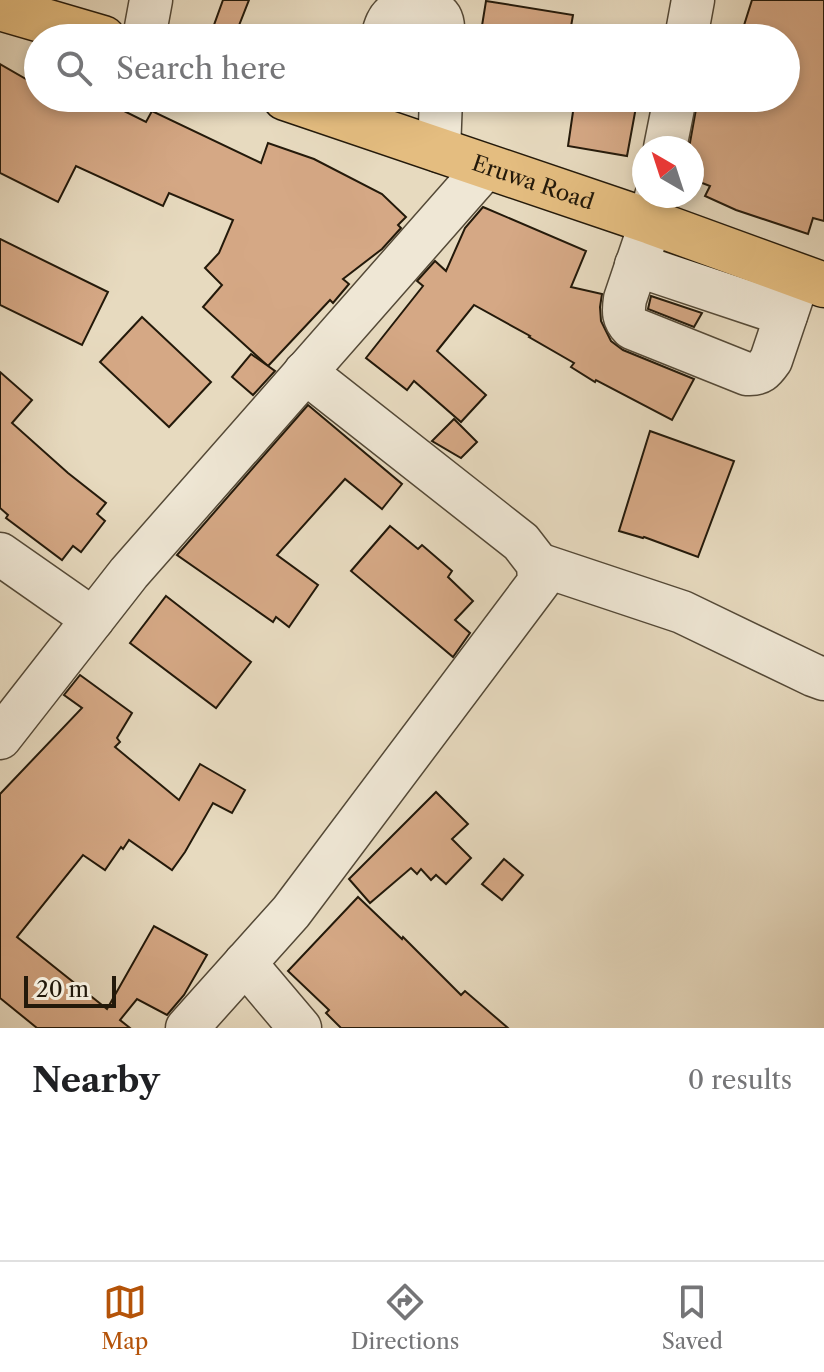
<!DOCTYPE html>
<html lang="en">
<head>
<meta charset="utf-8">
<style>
	:root { --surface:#fff; --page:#f6f6f6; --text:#202124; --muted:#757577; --line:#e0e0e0; --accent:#b45309 }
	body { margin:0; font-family:"Libre Caslon Text",serif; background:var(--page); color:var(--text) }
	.compass { position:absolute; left:632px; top:136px; width:72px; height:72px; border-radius:50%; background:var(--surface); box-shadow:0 4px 12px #0003; rotate:321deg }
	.scale { position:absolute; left:24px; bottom:20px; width:92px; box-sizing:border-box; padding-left:8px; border:4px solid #23190a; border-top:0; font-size:22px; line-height:28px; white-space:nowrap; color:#23190a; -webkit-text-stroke:6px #efe7d5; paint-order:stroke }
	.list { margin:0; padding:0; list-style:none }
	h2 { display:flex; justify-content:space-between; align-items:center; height:104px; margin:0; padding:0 32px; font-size:34px }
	h2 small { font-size:26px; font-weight:400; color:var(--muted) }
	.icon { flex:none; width:44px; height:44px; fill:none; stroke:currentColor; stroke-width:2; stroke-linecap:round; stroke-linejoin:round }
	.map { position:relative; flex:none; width:824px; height:1028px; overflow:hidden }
	.search { position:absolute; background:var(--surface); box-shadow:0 4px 12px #0003; left:24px; right:24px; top:24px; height:88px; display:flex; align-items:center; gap:20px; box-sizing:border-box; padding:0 28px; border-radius:44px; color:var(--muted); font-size:30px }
	.sheet { height:232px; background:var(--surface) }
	nav { display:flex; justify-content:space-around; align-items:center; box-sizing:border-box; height:112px; border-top:2px solid var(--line); background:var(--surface); font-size:22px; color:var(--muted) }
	nav a { display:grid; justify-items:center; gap:4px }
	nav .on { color:var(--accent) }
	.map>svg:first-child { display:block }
</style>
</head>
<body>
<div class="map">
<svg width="824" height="1028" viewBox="0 0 824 1028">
	<rect width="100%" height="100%" fill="#e7dabf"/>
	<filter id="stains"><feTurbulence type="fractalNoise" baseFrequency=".0025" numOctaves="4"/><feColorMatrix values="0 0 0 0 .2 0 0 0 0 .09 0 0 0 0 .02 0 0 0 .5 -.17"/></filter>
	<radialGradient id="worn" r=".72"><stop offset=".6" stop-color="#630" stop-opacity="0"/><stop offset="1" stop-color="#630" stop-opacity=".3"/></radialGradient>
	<g fill="#d5a885" stroke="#23190a" stroke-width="2">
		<path d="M223,0H249L236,33L214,25Z"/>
		<path d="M752,0H824V221L813,218L808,234L736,210L705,196L710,186L692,179V148H689L698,98H786V38H740Z"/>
		<path d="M486,1L573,15L569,38H480Z"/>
		<path d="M0,64L38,86V98H98L146,122L152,111L261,163L268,143L314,159L382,194L406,217L398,225L401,228L382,249L343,279L349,284L333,303L330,300L268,366L203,307L222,285L205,268L219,253L233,220L169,193L163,206L76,166L58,202L0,173Z"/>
		<path d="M575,98H586L636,107L627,156L568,146Z"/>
		<path d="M483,207L586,251L571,287L602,294L600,307L601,321L611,341L623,350L694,379L672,420L596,380L595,382L571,367L574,363L529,337L530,336L474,305L437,351L486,395L461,422L414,381L407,390L366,358L423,286L417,281L435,261L446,271L465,228Z"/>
		<path d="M0,239L108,292L82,345L0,305Z"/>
		<path d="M651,296L702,313L694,327L648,309Z"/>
		<path d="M142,317L211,382L169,427L100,362Z"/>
		<path d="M251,354L275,371L253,395L232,377Z"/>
		<path d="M0,372L32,400L12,423L68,473L106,503L97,514L105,521L81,552L73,546L62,560L6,518L8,515L0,508Z"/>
		<path d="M308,405L402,484L382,509L345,479L277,555L318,585L289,627L276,617L273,622L177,555Z"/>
		<path d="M454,419L477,442L461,458L432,441Z"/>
		<path d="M650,431L734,461L698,557L644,537L643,538L619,531Z"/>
		<path d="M390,526L418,549L422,545L452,571L448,577L473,601L455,620L470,633L453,657L351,571Z"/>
		<path d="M166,596L251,662L216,708L130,643Z"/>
		<path d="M80,675L132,713L117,738L120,742L115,747L179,800L200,764L245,790L232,813L213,803L185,852L172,870L129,840L123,849L121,847L105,870L83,855L17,937L107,1009L154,926L207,955L184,995L167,1015L137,999L120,1020L130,1028H37L0,998V794L82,708L64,695Z"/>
		<path d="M436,792L468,824L452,839L471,858L446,884L436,875L431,880L421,869L417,874L411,868L370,903L349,879Z"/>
		<path d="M504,859L523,875L502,900L482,884Z"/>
		<path d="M358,897L402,939L403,937L461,995L465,991L508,1028H341L326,1013L329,1010L288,971Z"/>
	</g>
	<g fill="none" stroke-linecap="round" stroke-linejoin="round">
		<g stroke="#544937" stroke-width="45">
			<g id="minor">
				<path d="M144,38L151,0"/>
				<path d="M382,38C388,13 394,10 418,10C441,11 444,16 443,38"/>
				<path d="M686,38L693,0"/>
				<path d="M665,148L675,98"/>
				<path d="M439,151L441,98"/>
				<path d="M656,196L651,222L625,299C623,312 623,319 632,328L747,374C760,375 764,370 771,360L799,277"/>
				<path d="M636,265L786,315"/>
				<path d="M0,554L93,619"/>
				<path d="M538,564L682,612L813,675L824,679"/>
				<path d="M0,738L129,573L486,167"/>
				<path d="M245,963L300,1028"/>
				<path d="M187,1028L291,912L539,582L538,564L521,542L305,372"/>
			</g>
		</g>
		<g stroke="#23190a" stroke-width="47">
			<g id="major">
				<path d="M0,8L103,38"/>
				<path id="s1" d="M285,98L651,222L824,285"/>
			</g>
		</g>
		<use href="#minor" stroke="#efe7d5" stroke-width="42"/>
		<use href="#major" stroke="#e4bd80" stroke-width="44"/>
	</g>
	<g text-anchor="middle" stroke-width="7" stroke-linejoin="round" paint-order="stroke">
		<g font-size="22" fill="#23190a" stroke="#efe7d5">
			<text dy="8" stroke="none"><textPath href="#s1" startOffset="262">Eruwa Road</textPath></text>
		</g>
	</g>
	<rect width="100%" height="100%" filter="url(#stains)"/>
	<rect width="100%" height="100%" fill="url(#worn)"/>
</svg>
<svg class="compass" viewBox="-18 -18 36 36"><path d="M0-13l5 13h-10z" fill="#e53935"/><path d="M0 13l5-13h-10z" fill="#757577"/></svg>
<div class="scale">20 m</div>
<div class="search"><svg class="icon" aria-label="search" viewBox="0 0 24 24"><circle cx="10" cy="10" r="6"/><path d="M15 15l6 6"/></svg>Search here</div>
</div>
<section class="sheet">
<h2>Nearby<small>0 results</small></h2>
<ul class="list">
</ul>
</section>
<nav>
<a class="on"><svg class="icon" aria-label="map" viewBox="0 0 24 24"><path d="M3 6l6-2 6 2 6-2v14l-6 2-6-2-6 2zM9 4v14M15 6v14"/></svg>Map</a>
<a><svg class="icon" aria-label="directions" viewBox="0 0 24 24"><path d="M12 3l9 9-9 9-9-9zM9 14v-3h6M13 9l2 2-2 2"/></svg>Directions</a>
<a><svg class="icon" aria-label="saved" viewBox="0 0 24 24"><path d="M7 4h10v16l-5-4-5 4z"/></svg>Saved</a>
</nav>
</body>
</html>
